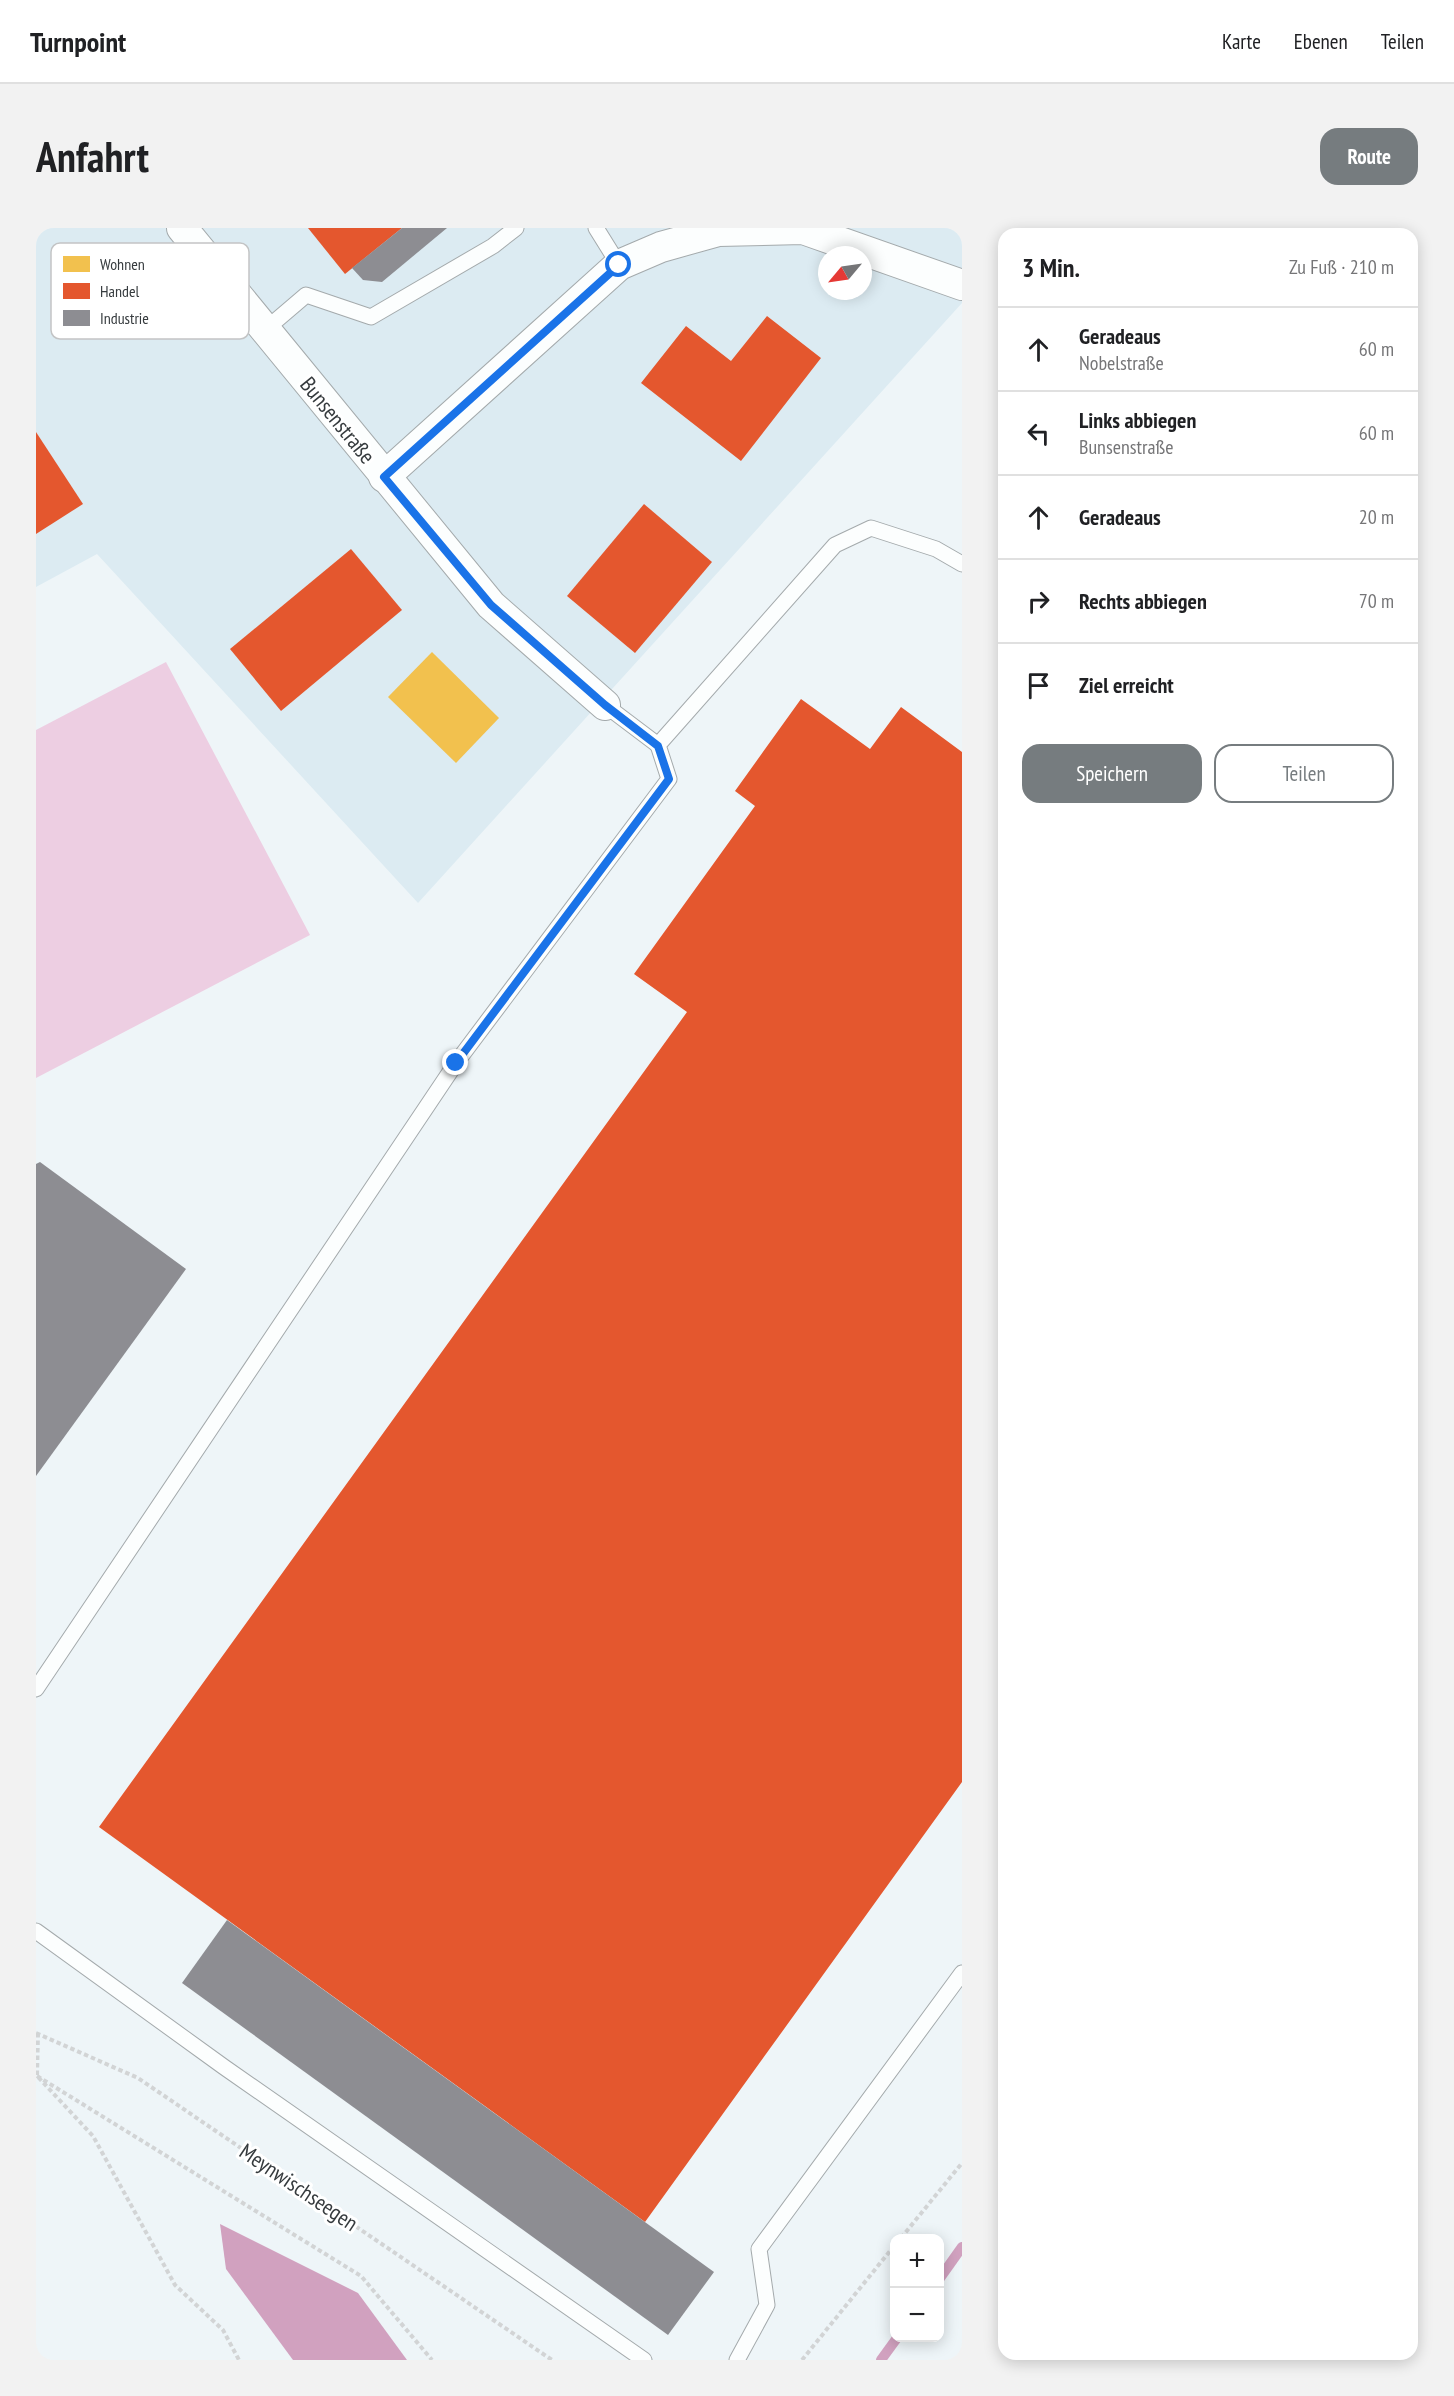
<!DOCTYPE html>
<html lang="de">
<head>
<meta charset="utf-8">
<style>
	:root { --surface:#fff; --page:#f2f2f2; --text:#202124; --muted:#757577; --line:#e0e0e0; --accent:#767c7f }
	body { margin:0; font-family:"PT Sans Narrow",sans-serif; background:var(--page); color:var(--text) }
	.controls { position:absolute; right:18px; bottom:18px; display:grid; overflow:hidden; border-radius:12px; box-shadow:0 3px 15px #0003 }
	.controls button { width:54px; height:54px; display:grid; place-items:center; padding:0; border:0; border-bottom:2px solid var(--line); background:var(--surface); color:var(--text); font:30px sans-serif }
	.compass { position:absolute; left:782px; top:18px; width:54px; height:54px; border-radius:50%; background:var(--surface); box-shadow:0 3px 15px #0003; rotate:241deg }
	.stop { position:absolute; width:18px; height:18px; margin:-14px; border:4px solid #1a73e8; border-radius:50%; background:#fff }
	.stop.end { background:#1a73e8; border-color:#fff; box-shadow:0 2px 6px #0008 }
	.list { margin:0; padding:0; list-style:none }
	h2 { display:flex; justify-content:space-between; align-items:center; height:78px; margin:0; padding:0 24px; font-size:26px }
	h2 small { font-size:20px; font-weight:400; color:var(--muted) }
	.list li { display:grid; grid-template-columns:39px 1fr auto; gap:18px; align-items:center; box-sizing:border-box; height:84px; padding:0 24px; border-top:2px solid var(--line) }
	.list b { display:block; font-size:22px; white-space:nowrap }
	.list p { margin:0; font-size:20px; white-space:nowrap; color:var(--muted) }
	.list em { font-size:20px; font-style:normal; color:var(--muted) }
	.actions { display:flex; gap:12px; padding:18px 24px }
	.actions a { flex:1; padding:14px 0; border:2px solid var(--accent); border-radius:18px; text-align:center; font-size:21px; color:var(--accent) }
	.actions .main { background:var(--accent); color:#fff }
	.icon { flex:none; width:33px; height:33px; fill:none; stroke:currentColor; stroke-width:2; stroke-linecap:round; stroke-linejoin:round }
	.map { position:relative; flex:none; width:926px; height:2132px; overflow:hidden; border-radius:18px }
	header { display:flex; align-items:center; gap:36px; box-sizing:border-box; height:84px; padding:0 30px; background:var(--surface); border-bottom:2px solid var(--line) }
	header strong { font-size:28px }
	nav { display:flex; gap:33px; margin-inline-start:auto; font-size:21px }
	.intro { display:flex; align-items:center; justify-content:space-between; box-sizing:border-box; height:144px; padding:0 36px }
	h1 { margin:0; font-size:42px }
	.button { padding:15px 27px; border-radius:18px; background:var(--accent); color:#fff; font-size:21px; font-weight:700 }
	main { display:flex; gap:36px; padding:0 36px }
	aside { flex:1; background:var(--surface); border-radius:18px; box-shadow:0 3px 15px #0003 }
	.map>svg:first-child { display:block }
</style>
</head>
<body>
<header>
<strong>Turnpoint</strong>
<nav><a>Karte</a><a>Ebenen</a><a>Teilen</a></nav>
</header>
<div class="intro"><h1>Anfahrt</h1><a class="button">Route</a></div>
<main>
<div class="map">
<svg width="926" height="2132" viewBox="0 0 926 2132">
	<rect width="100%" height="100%" fill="#eef5f8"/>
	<path fill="#dcebf2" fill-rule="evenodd" d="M0,0H926V75L382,675L61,326L0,359ZM791,27H827V63H791Z"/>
	<path fill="#edcee2" d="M130,434L274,707L0,850V502Z"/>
	<path fill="#d1a1bf" d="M184,1996L322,2065L371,2132H257L190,2041Z"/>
	<path fill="#f2c14e" d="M396,424L463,490L420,535L352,469Z"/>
	<g fill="#e4572e">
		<path d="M272,0H366L309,46Z"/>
		<path d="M731,88L785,130L705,233L605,155L650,98L695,133Z"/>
		<path d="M0,204L47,276L0,306Z"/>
		<path d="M608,276L676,334L599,425L531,368Z"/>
		<path d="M315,321L366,382L245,483L194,421Z"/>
		<path d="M765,471L834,521L865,479L926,524V1554L609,1994L63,1599L651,784L598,746L719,578L699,563Z"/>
	</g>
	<g fill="#8d8d92">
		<path d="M366,0H411L346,54L327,52L316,40Z"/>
		<path d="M4,934L150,1041L0,1248V936Z"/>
		<path d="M191,1692L678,2044L632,2107L146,1755Z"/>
	</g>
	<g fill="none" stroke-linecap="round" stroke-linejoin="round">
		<g stroke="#d1a1bf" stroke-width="10">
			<path d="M904,2050L926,2019"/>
			<path d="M845,2132L861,2110"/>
		</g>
		<g stroke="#a4aaac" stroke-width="17">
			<g id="service">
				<path d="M560,0L583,37"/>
				<path d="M229,102L270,67L335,89L457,18L480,0"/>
				<path d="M569,477L622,517"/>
				<path d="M0,1461L420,835L633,551L622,517L799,317L835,300L900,321L926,336"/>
				<path d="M0,1703L188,1839L608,2132"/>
				<path d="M701,2132L731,2077L723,2021L926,1745"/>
			</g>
		</g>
		<g stroke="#a4aaac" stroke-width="32">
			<g id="minor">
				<path d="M146,0L455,377L569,477"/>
				<path d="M348,249L583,37L625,19L682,3L767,1L926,57"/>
			</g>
		</g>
		<g stroke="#d2d4d5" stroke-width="4" stroke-dasharray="4.5 3" stroke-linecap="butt">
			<path d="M0,1805L102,1850L516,2132"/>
			<path d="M2,1805L1,1848L57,1908L139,2057L187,2102L203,2132"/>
			<path d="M1,1848L325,2048L396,2132"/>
			<path d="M865,2010L926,1935"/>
			<path d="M766,2132L858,2018"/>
		</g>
		<use href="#service" stroke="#fcfefe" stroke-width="15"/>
		<use href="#minor" stroke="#fcfefe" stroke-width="30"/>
	</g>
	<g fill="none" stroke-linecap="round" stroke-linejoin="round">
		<path stroke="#1a73e8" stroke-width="8" d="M420,835L633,551L622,518L569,477L455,377L348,249L583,37"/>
	</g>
	<g text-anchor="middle" stroke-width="6" stroke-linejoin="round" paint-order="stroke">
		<g font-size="22" fill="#363b3e" stroke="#fff">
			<text transform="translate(302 192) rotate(51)" y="8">Bunsenstraße</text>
			<text transform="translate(263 1959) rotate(34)" y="8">Meynwischseegen</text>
		</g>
	</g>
	<rect x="15" y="15" width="198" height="96" rx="9" fill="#fff" stroke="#c3c4c5" stroke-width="1.5"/>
	<rect x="27" y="28" width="27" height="16" fill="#f2c14e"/>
	<rect x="27" y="55" width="27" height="16" fill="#e4572e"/>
	<rect x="27" y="82" width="27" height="16" fill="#8d8d92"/>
	<g font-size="16" fill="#363b3e">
		<text x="64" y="42">Wohnen</text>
		<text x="64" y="69">Handel</text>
		<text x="64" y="96">Industrie</text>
	</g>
</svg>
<div class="controls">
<button>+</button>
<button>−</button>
</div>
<svg class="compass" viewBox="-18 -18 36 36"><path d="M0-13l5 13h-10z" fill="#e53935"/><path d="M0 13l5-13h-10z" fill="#757577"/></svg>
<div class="stop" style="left:583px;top:37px"></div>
<div class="stop end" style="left:420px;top:835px"></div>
</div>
<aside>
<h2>3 Min.<small>Zu Fuß · 210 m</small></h2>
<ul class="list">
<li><svg class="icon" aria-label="ahead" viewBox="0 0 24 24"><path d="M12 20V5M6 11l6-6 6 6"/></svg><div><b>Geradeaus</b><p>Nobelstraße</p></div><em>60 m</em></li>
<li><svg class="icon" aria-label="left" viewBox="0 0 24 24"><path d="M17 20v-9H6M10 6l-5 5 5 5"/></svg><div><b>Links abbiegen</b><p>Bunsenstraße</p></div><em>60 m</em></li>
<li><svg class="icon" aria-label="ahead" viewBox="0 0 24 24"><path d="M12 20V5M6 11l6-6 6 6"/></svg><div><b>Geradeaus</b></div><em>20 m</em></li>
<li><svg class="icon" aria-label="right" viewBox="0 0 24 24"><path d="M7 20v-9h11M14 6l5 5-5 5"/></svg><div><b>Rechts abbiegen</b></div><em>70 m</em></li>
<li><svg class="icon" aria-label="arrive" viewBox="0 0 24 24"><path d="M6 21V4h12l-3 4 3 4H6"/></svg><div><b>Ziel erreicht</b></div></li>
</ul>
<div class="actions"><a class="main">Speichern</a><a>Teilen</a></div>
</aside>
</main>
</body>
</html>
